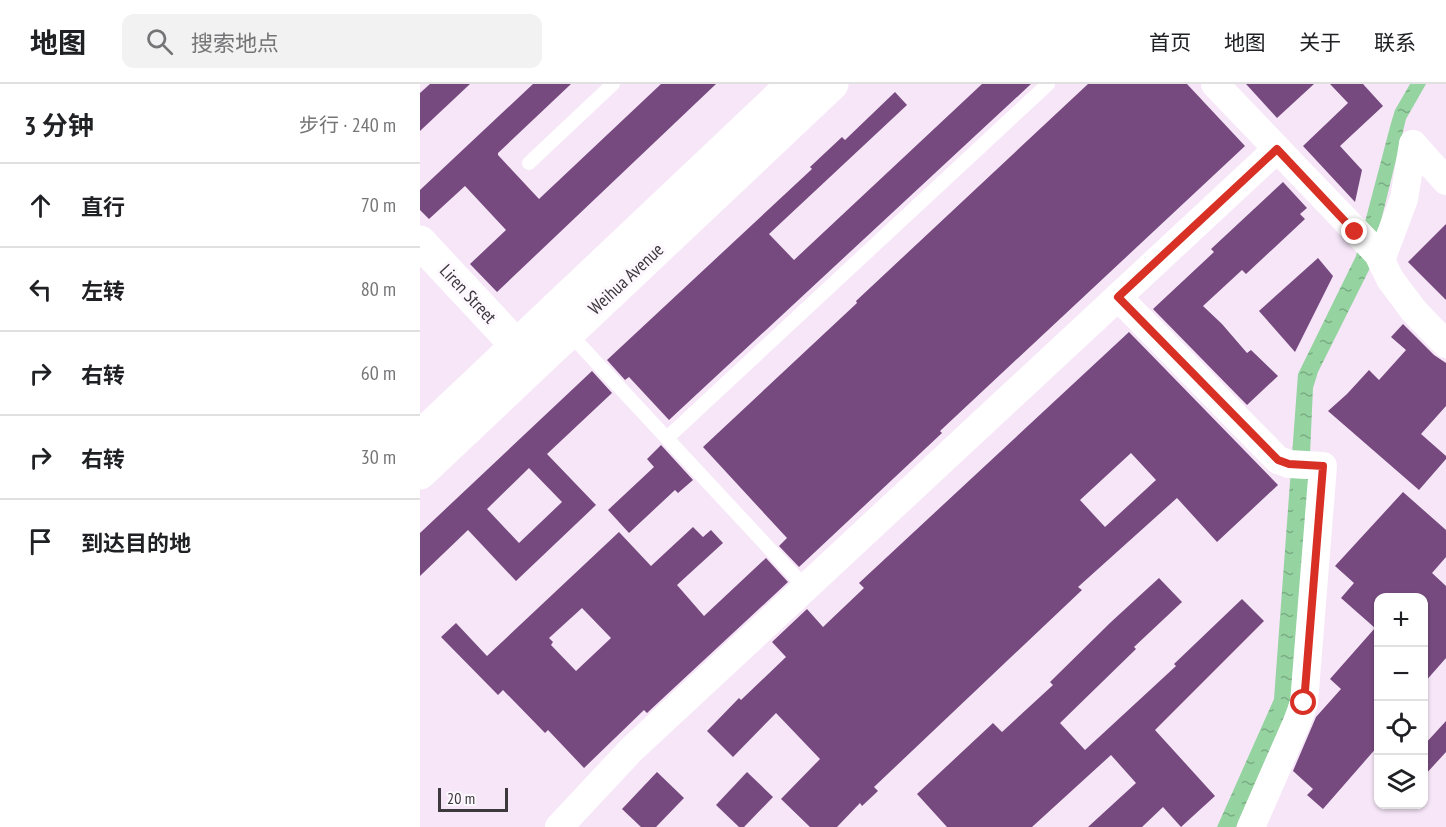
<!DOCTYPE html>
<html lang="zh">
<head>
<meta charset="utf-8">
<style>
	:root { --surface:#fff; --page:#f2f2f2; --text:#202124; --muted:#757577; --line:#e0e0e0 }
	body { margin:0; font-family:"PT Sans Narrow","Noto Sans SC",sans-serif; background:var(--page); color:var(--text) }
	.controls { position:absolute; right:18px; bottom:18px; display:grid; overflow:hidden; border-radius:12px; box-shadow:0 2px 4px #0004 }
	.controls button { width:54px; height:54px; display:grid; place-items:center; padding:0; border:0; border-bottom:2px solid var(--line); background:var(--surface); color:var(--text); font:30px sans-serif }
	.scale { position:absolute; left:18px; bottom:15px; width:70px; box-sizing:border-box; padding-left:6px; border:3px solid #3d373e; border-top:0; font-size:16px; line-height:21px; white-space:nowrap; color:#3d373e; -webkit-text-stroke:4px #fdf7fe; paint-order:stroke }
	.stop { position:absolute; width:18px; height:18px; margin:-14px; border:4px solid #d93025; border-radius:50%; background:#fff }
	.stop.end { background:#d93025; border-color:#fff; box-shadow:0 2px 6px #0008 }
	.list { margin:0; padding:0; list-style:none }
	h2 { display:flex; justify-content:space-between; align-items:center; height:78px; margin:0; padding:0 24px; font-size:26px }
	h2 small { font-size:20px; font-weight:400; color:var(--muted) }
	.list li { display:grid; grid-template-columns:39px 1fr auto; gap:18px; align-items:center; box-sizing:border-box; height:84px; padding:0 24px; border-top:2px solid var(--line) }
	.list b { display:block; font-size:22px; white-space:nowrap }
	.list em { font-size:20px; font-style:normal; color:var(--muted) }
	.icon { flex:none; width:33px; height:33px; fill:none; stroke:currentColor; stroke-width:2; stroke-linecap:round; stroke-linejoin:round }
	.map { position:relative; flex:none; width:1026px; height:743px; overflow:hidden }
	header { display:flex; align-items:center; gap:36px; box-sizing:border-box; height:84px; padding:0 30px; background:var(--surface); border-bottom:2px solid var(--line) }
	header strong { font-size:28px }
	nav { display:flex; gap:33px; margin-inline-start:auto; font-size:21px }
	.search { width:420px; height:54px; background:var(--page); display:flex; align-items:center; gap:15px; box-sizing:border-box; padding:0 21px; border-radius:12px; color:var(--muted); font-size:22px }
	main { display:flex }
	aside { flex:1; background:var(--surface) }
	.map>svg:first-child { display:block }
</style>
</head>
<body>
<header>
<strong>地图</strong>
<div class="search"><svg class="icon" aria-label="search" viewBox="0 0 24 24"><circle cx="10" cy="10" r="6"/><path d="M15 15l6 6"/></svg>搜索地点</div>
<nav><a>首页</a><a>地图</a><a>关于</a><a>联系</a></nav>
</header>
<main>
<aside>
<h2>3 分钟<small>步行 · 240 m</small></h2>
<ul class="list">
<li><svg class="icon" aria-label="ahead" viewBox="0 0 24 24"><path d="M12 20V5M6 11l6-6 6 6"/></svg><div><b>直行</b></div><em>70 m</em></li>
<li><svg class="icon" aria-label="left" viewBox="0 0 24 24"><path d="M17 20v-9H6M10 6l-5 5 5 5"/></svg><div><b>左转</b></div><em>80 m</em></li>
<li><svg class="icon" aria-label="right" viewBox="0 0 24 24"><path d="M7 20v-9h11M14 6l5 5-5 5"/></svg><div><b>右转</b></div><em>60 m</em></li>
<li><svg class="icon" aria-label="right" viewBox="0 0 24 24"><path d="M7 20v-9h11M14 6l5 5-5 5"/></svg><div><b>右转</b></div><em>30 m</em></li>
<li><svg class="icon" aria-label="arrive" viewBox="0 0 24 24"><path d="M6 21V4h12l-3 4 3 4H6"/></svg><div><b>到达目的地</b></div></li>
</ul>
</aside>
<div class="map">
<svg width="1026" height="743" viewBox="0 0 1026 743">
	<defs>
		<pattern id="water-ripples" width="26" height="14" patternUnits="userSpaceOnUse" patternTransform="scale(1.5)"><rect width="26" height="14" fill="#95d3a0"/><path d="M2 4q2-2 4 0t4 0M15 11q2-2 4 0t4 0" fill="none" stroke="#7bac84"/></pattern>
	</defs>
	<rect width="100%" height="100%" fill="#f6e6f8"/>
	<path fill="url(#water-ripples)" d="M990,0H1006L986,35L949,186L898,288L893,304L886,458L873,604L867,627L816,743H797L854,615L878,290L936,172L971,39L975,26Z"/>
	<g fill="#764a7e" fill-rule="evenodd">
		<path d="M10,0H50L0,47V9Z"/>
		<path d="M113,0H151L78,69V71L119,115L241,0H296L77,208L50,180L86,146L45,102L9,135L0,126V106Z"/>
		<path d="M562,0H611L249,336L209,293L205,296L187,276L392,85L390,83L422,53L425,56L475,8L487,21L349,150L374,176Z"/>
		<path d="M668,0H767L825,62L520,347L522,349L379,483L359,462L367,454L283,363L437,219L436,217Z"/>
		<path d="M826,0H894L857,34Z"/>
		<path d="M910,0H943L963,22L920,62L942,86L935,118L883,62L928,19Z"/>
		<path d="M863,98L887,124L880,130L885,135L826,190L822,186L783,222L802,240L827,269L831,266L858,292L827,321L733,225L794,168L791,165Z"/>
		<path d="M1026,140V216L988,178Z"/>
		<path d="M898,174L913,192L875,268L839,227Z"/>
		<path d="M983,240L1014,271L1026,279V322L1001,350L1026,372V375L999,406L908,327L927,310L949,286L959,296L986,266L971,253Z"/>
		<path d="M709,248L858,401L797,458L757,414L658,503L662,506L454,703L458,707L442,722L440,719L417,743H390L361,715L400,675L356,629L313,673L287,647L319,614L321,616L366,573L352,558L387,525L403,543L444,504L439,499ZM711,369L736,396L685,443L660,416Z"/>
		<path d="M172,287L192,309L127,370L176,421L96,497L48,446L0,492V449ZM109,384L142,418L99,459L67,425Z"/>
		<path d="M241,361L273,396L258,409L255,406L209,449L188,426L234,383L227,375Z"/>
		<path d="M983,408L1026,446V473L1012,489L1026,502V574L1004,599V513H958V662L903,725L887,711L893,705L873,687L896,633L921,605L910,595L955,544L921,514L934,499L915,482Z"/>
		<path d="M273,443L283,453L291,446L303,459L257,501L284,532L346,474L368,498L227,629L224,626L164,684L128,646L125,649L83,606L78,611L21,553L36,539L67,572L199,448L231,482ZM162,524L191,554L156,587L131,561L133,558L129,554Z"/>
		<path d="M739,494L762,518L714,563L716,565L640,639L665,666L756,582L754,580L822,515L844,537L735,646L795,712L761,743L743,723L722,743H668L716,699L691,671L612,743H527L497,710L573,639L582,648L633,601L630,598L691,538Z"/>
		<path d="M1026,637V668L1004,692V661Z"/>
		<path d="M237,688L264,714L236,743H221L202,725Z"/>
		<path d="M327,688L353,713L324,743H319L296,721Z"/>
	</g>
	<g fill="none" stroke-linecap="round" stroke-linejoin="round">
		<g stroke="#fff" stroke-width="14">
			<path d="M109,79L193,0"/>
			<path d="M149,249L386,504"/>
			<path d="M247,354L628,0"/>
		</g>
		<g stroke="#fff" stroke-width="28">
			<path d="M795,0L958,170L970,195L994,227L1026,260"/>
			<path d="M993,60L1026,97"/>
			<path d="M961,176L984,115L993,60"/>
			<path d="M698,213L858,376L869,380L903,382L884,619L877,638L831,743"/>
			<path d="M139,743L211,666L857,65"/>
		</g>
		<g stroke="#fff" stroke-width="33">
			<path d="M0,158L97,262"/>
			<path d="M0,353L373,0"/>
			<path d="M0,389L412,0"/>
		</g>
	</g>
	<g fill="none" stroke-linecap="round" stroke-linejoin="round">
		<path stroke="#d93025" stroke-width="8" d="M884,619L903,382L869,380L858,376L698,213L857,65L935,148"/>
	</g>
	<g text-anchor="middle" stroke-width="6" stroke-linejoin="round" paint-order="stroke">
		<g font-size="18" fill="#3d373e" stroke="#fdf7fe">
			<text transform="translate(206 195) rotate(-43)" y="6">Weihua Avenue</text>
			<text transform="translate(48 210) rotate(47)" y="6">Liren Street</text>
		</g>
	</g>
</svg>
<div class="controls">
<button>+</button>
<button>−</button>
<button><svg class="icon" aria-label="locate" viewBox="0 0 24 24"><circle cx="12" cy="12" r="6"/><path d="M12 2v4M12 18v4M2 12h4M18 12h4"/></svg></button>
<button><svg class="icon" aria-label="layers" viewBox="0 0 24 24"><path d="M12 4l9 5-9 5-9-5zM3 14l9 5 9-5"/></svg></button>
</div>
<div class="scale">20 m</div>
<div class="stop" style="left:884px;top:619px"></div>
<div class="stop end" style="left:935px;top:148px"></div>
</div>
</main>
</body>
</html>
